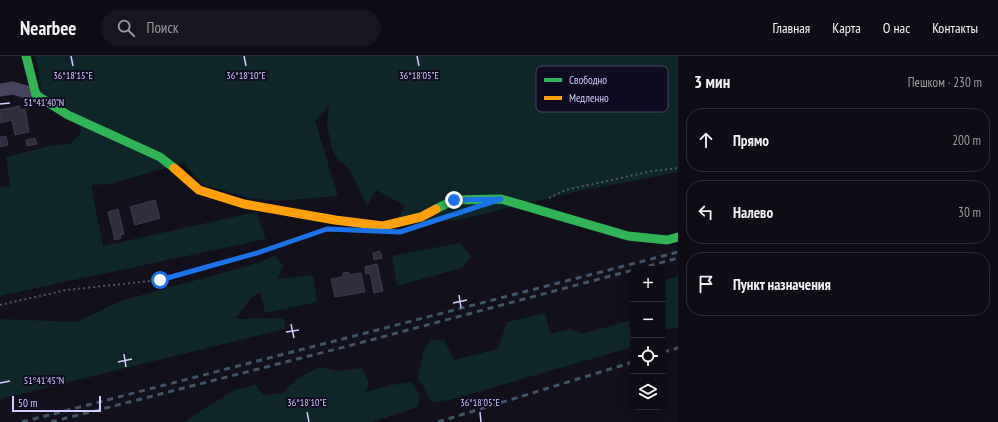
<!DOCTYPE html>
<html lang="ru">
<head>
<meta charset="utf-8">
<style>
	:root { --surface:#0e0c14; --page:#17151d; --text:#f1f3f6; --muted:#9b9ba0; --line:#2e2c34 }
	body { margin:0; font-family:"PT Sans Narrow",sans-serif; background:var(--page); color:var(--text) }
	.controls { position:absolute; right:12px; bottom:12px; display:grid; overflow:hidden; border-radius:8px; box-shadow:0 2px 10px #0003 }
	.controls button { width:36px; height:36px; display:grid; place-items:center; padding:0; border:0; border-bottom:1px solid var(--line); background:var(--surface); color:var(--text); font:20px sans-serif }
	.scale { position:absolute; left:12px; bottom:10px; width:89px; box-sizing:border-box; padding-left:4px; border:2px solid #d2cbff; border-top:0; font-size:11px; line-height:14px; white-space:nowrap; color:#d2cbff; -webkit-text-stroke:3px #0f0b20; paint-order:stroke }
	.stop { position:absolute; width:12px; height:12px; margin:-9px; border:3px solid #1a73e8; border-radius:50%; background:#fff }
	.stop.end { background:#1a73e8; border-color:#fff; box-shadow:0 1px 4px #0008 }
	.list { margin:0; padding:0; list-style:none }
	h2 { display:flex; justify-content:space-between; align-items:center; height:52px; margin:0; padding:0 16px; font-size:17px }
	h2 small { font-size:13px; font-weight:400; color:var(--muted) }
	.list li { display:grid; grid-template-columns:26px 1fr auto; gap:12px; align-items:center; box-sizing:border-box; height:64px; margin:0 8px 8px; padding:0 8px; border:1px solid var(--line); border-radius:16px }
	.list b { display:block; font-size:15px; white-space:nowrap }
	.list em { font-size:13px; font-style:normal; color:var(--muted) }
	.icon { flex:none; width:22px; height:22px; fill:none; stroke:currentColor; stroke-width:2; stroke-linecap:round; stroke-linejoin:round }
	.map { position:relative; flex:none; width:678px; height:366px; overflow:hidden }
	header { display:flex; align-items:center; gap:24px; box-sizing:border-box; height:56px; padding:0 20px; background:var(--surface); border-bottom:1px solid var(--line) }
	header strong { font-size:19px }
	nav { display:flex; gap:22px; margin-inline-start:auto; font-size:14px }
	.search { width:280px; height:36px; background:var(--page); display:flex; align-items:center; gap:10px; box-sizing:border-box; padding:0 14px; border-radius:22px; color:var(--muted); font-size:15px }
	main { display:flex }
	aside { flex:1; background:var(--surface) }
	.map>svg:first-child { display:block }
</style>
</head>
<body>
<header>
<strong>Nearbee</strong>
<div class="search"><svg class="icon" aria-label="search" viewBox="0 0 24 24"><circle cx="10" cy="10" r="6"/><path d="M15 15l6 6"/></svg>Поиск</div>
<nav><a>Главная</a><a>Карта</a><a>О нас</a><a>Контакты</a></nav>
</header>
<main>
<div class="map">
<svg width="678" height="366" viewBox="0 0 678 366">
	<rect width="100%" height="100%" fill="#12101b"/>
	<g fill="#0f2628">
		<path d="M36,0H678V116L644,123L583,134L458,164L407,167L396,166L405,150L376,134L367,150L352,118L346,110L338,104L333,95L327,71L329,50L315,65L338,140L276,145L245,141L202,128L184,107L109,128L91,129L103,190L256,156L266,183L22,235L0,240V132L10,130L6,101L53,89L70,88L81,77L75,57L42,38Z"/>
		<path d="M460,187L471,201L462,212L397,230L392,200Z"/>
		<path d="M275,200L284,210L277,223L313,219L317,246L265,257L260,236L251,242L235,263L281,262L285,266L284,273L0,343V263L77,266L120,245L251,209Z"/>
		<path d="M678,220V272L666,274L663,272V224Z"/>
		<path d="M545,257L550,278L570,273L582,278L628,265L633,266V291L449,344L432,346L418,322L423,296L430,284H444L454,304L498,293L507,266Z"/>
		<path d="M319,311L337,315L362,312L369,327L365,336L392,329L411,326L420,339L418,351L372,366H183L234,334L256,329L263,339L282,337L297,323Z"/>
	</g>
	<g fill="#302e3e" stroke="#3e3950">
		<path d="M20,50V54L25,53L29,76L15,79L12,64L0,67V54Z"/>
		<path d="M6,80L8,89L0,91V81Z"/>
		<path d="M35,82L37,88L27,90L26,84Z"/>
		<path d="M155,144L160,162L135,169L130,151Z"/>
		<path d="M118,153L124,178L120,179L121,182L115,184L108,156Z"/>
		<path d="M380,195L382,202L374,204L373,197Z"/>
		<path d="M377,208L383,235L374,237L370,217L366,218L365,211Z"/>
		<path d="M349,216V219L361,217L365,236L335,241L331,223L343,221V217Z"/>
	</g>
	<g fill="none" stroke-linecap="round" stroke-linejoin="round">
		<g stroke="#485867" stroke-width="2" stroke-dasharray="2 3" stroke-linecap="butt">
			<path d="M549,142L565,134L653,115L678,112"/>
			<path d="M0,249L66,234L160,224L257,197L317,177"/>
		</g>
		<path stroke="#46445d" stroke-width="13" d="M0,34L13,32L36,39"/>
		<g stroke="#30b455" stroke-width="9">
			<path d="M26,0L36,39L68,59L160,101L174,112"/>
			<path d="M436,153L454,144L501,143L628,180L667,184L678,181"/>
		</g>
		<path stroke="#ff9f0a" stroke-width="9" d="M174,112L199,134L244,148L335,164L383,170L421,161L436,153"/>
		<g stroke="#3f5466" stroke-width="3" stroke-dasharray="6 5" stroke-linecap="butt">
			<path d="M638,213L678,202"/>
			<path d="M663,296L678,292"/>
			<path d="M22,366L678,196"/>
			<path d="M51,366L352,289L633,214"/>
			<path d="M438,366L633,306"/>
		</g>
	</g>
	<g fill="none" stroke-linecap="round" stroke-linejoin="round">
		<path stroke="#1a73e8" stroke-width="5" d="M160,224L257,197L327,173L400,176L501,143L454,144"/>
	</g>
	<path fill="none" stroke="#d2cbff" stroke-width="1.5" d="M71,0L73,10M244,0L246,10M417,0L419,10M0,48L10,47M459,239L461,252M453,247L467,244M291,268L294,282M286,276L299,274M124,298L126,311M118,306L132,303M0,327L10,325M307,356L309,366M480,356L481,366"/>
	<rect x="536" y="10" width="132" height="46" rx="6" fill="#0f0b20" stroke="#4a4563" stroke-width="1"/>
	<rect x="544" y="22" width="18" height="4" fill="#30b455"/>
	<rect x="544" y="40" width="18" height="4" fill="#ff9f0a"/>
	<g font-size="11" fill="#d2cbff">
		<text x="569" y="28">Свободно</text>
		<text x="569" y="46">Медленно</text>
	</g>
	<g font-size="10" text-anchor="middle" fill="#d2cbff" stroke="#0f0b20" stroke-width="4" stroke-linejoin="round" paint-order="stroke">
		<text x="73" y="23">36°18'15"E</text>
		<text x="246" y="23">36°18'10"E</text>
		<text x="419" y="23">36°18'05"E</text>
		<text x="44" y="50">51°41'40"N</text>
		<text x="44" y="328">51°41'45"N</text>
		<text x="307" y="350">36°18'10"E</text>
		<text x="480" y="350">36°18'05"E</text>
	</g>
</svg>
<div class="controls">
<button>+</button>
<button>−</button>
<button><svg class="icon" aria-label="locate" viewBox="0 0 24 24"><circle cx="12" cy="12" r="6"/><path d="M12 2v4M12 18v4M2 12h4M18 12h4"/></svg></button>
<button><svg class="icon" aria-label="layers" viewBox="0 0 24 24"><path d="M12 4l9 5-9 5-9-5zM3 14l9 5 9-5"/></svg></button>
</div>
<div class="scale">50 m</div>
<div class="stop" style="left:160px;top:224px"></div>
<div class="stop end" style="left:454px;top:144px"></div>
</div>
<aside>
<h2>3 мин<small>Пешком · 230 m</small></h2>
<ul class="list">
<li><svg class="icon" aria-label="ahead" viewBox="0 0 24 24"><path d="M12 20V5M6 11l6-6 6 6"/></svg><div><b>Прямо</b></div><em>200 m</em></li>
<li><svg class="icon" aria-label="left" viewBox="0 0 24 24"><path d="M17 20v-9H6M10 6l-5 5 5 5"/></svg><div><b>Налево</b></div><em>30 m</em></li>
<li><svg class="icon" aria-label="arrive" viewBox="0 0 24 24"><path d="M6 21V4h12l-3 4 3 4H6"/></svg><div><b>Пункт назначения</b></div></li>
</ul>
</aside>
</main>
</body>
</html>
